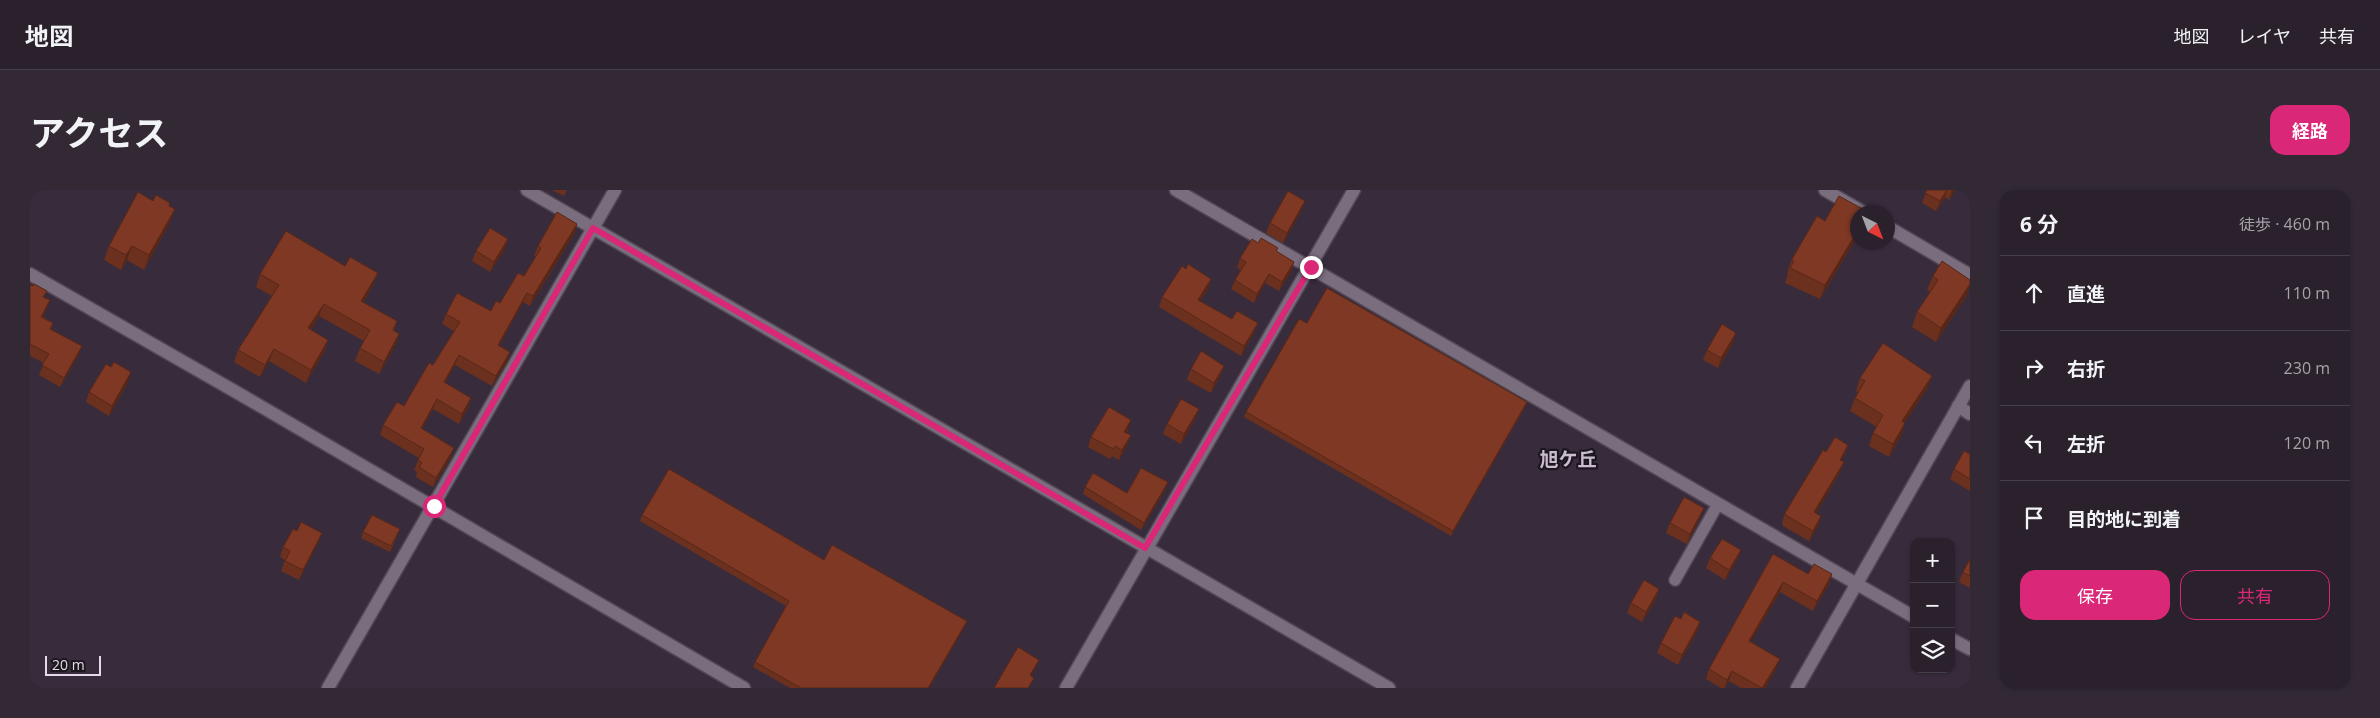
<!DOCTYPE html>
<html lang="ja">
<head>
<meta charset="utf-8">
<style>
	:root { --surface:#2a212d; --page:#322935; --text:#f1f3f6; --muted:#a5a3aa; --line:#463e49; --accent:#db2777 }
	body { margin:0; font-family:"Open Sans","Noto Sans JP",sans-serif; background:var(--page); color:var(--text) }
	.controls { position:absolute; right:15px; bottom:15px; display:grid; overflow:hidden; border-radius:10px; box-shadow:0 1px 4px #0004 }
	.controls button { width:45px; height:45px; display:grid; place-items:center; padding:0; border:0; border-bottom:1px solid var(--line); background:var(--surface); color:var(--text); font:25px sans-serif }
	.compass { position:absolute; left:1820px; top:15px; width:45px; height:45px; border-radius:50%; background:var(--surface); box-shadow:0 1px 4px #0004; rotate:138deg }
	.scale { position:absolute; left:15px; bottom:12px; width:56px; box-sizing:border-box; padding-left:5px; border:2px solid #e3dbe5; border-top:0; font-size:14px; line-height:18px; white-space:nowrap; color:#e3dbe5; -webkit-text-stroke:4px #1c171e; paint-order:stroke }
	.stop { position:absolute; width:15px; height:15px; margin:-11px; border:4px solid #db2777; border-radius:50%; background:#fff }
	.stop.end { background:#db2777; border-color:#fff; box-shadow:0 1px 5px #0008 }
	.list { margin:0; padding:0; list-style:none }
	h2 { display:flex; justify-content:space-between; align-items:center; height:65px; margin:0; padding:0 20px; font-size:21px }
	h2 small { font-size:16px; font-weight:400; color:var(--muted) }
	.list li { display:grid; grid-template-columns:32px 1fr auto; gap:15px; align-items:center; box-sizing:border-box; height:75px; padding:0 20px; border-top:1px solid var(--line) }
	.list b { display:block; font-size:19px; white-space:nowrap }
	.list em { font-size:16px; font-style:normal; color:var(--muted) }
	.actions { display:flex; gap:10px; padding:15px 20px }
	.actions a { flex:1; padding:11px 0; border:1px solid var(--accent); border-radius:15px; text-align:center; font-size:18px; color:var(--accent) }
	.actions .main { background:var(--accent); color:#fff }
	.icon { flex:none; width:28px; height:28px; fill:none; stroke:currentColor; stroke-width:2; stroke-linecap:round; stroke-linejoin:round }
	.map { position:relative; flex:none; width:1940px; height:498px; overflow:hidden; border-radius:15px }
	header { display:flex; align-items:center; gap:30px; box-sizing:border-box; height:70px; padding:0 25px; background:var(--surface); border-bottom:1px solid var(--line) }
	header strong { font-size:24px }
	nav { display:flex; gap:28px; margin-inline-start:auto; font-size:18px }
	.intro { display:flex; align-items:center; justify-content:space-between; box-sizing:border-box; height:120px; padding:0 30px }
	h1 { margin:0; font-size:35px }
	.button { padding:12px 22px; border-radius:15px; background:var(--accent); color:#fff; font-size:18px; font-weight:700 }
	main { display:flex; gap:30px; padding:0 30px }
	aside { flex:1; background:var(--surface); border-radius:15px; box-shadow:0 1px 4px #0004 }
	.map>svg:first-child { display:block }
</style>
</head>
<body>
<header>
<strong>地図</strong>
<nav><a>地図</a><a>レイヤ</a><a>共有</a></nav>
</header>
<div class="intro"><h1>アクセス</h1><a class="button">経路</a></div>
<main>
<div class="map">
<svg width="1940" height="498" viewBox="0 0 1940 498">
	<rect width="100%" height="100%" fill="#382c3c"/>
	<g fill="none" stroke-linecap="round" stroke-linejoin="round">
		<g stroke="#524855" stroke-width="14">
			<path id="service" d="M1645,390L1688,314"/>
		</g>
		<g stroke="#524855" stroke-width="15">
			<g id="minor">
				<path d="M497,0L1359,498"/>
				<path d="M1146,0L1884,427"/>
				<path d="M1795,0L1833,22"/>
				<path d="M1858,37L1940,85"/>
				<path d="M0,84L213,206"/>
				<path d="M1928,216L1940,224"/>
				<path d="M1921,449L1940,459"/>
				<path d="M298,498L585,0"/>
				<path d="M1036,498L1324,0"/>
			</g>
		</g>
		<g stroke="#524855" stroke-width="15">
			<g id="tertiary">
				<path d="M213,206L714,498"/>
				<path d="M1767,498L1940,196"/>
			</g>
		</g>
		<use href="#service" stroke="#7a6d7e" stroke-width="11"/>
		<use href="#minor" stroke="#7a6d7e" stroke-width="12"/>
		<use href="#tertiary" stroke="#7a6d7e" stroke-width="12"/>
	</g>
	<g fill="#6c301e">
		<path d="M522,0H537L534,6Z"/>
		<path d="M1897,0H1925L1919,10L1915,7L1906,21L1892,13Z"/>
		<path d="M123,11L139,16V34L114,80L97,70L91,80L74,70L79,56Z"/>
		<path d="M1271,21L1253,53L1236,43L1240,33Z"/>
		<path d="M1828,22V45L1790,109L1755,93L1758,84L1757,83L1762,69L1795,31Z"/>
		<path d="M547,34L544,44L500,116L493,112L469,156L477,172L462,196L425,175L415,193L438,218L429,234L403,219L392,239L421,267L403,297L386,287L387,282L384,280L389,268L350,245L353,235L374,216L403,175L424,141L412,134L416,124L461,121L470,113L494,86L506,67L504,66L508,56Z"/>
		<path d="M1228,53L1247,62L1264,72L1261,82L1249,101L1235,93L1224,113L1201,99L1205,90L1211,80L1207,78L1210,68Z"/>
		<path d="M475,59L460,82L442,71L446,61Z"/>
		<path d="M1156,79L1181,89L1178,99L1170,111L1224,143L1211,166L1129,117L1132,107Z"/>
		<path d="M230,84L343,95L333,113L367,131L364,141L369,144L365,156L349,184L325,171L330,158L334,151L289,126L281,140L298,150L294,162L276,193L239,171L230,187L204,172L208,160L242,106L226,97Z"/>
		<path d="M1903,86L1937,105L1906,152L1882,137L1887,122L1900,102L1897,100Z"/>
		<path d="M0,95L14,107L20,110L13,127L23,133L21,140L48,166L30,197L9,185L14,173L0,166Z"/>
		<path d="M1277,133L1495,217L1421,346L1214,227L1216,222Z"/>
		<path d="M1703,153L1688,178L1673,170L1677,160Z"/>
		<path d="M1194,176L1190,186L1181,203L1157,190L1161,179Z"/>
		<path d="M1902,186L1897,199L1875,232L1871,246L1859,267L1839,256L1843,243L1847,237L1820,221L1825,208L1828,202L1826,201L1830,188Z"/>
		<path d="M98,192L79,226L56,212L59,202Z"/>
		<path d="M1169,219L1165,229L1151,254L1133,244L1137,234Z"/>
		<path d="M1098,240L1096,243L1101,245L1097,255L1089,270L1082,266L1080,269L1058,257L1061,247Z"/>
		<path d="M1818,255L1815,264L1811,271L1814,272L1810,282L1786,323L1791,326L1788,336L1779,351L1753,336L1752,333L1755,323L1796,262Z"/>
		<path d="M1940,264V301L1920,289L1924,279Z"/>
		<path d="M1138,292L1135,300L1111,340L1053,304L1055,297L1097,303Z"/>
		<path d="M612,325L794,370L937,431L935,436L899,498H760L723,477L725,472L756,416L610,331Z"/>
		<path d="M1670,328L1657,354L1636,343L1640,333Z"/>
		<path d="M267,341L292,343L288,353L269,390L251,381L255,370L250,367L253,357Z"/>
		<path d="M333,342L368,344L360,362L331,348Z"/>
		<path d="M1711,360L1707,370L1695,390L1676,378L1680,368Z"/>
		<path d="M1743,364L1778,384H1802L1799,394L1783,421L1750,402L1720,452L1746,479L1735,498H1711L1699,491L1695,498H1691L1676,489L1679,479Z"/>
		<path d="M1940,369V398L1929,392L1933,382Z"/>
		<path d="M1629,399L1626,409L1612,432L1597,423L1601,413Z"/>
		<path d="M1651,429L1670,432L1667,442L1648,475L1627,463L1631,453Z"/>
	</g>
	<g fill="#582718">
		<path d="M1917,0L1915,7L1906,21L1910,11Z"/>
		<path d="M1922,0H1925L1919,10Z"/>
		<path d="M1275,11L1271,21L1253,53L1257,43Z"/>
		<path d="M145,19L139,34L114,80L119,65Z"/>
		<path d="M547,34L544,44L500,116L503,106Z"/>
		<path d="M1828,40V45L1790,109L1795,95Z"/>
		<path d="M478,49L475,59L460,82L464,72Z"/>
		<path d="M102,56L97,70L91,80L96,65Z"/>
		<path d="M1264,72L1261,82L1249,101L1252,92Z"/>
		<path d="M348,83L343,95L327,124L331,111Z"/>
		<path d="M1239,84L1235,93L1224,113L1227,104Z"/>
		<path d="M1181,89L1178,99L1165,119L1168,110Z"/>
		<path d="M1940,94V96L1937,105L1906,152L1911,138Z"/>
		<path d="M497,103L493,112L464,165L468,155Z"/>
		<path d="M20,110L16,120L8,137L11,127Z"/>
		<path d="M294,114L289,126L274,151L278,138Z"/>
		<path d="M1228,133L1224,143L1211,166L1214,156Z"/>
		<path d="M1706,143L1703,153L1688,178L1691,168Z"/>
		<path d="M369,144L365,156L349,184L354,172Z"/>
		<path d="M298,150L294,162L276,193L281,180Z"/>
		<path d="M52,156L48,166L30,197L34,188Z"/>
		<path d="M244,159L239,171L230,187L235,175Z"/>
		<path d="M480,162L477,172L462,196L466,186Z"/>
		<path d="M429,165L425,175L410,202L414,192Z"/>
		<path d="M1194,176L1190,186L1181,203L1184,193Z"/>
		<path d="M101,182L98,192L79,226L82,216Z"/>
		<path d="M1902,186L1897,199L1867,244L1872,231Z"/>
		<path d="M441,208L438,218L429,234L432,224Z"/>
		<path d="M407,209L403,219L387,248L391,238Z"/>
		<path d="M1497,212L1495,217L1421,346L1423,341Z"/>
		<path d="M1169,219L1165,229L1151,254L1154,244Z"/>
		<path d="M1101,230L1098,240L1091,252L1094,242Z"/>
		<path d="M1875,233L1871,246L1859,267L1863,254Z"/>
		<path d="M1101,245L1097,255L1089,270L1092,260Z"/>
		<path d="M1818,255L1815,264L1806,280L1810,270Z"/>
		<path d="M424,258L421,267L403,297L406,288Z"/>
		<path d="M1814,272L1810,282L1781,332L1784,322Z"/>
		<path d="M1138,292L1135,300L1111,340L1114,333Z"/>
		<path d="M1674,318L1670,328L1657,354L1660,344Z"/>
		<path d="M1791,326L1788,336L1779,351L1783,341Z"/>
		<path d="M292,343L288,353L269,390L273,380Z"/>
		<path d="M1711,360L1707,370L1695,390L1699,380Z"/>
		<path d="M1802,384L1799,394L1783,421L1787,411Z"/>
		<path d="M1753,392L1750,402L1715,461L1719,451Z"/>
		<path d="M1629,399L1626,409L1612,432L1616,422Z"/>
		<path d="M937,431L935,436L899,498H898Z"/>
		<path d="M1670,432L1667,442L1648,475L1652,465Z"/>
		<path d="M1750,469L1746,479L1735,498H1733Z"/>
		<path d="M1009,470L1006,478L996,494L1000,485Z"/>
		<path d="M1702,481L1699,491L1694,498L1697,490Z"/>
	</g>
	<g fill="#7e3823" stroke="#582718">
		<path d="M1897,0H1917L1910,11L1895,3Z"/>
		<path d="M1258,1L1275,11L1257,43L1240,33Z"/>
		<path d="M108,2L123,11L126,5L140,13L139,16L145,19L119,65L102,56L96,65L79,56Z"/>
		<path d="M1809,6L1838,22H1828V40L1795,95L1760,78L1764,71L1762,69L1787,26L1795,31Z"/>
		<path d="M527,22L547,34L503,106L497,103L468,155L480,162L466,186L429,165L414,192L441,208L432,224L407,209L391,238L424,258L406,288L389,277L392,273L388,270L394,259L353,235L367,212L374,216L399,173L403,175L430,132L416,124L427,103L461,121L466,111L470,113L488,83L494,86L511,58L508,56Z"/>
		<path d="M460,38L478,49L464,72L446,61Z"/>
		<path d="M256,41L315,76L320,67L348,83L331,111L367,131L363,140L369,144L354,172L330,158L340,140L294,114L278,138L298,150L281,180L244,159L235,175L208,160L249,95L230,84Z"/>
		<path d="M1231,48L1248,58L1246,61L1264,72L1252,92L1239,84L1227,104L1205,90L1216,72L1210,68L1222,49L1228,53Z"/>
		<path d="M1912,71L1940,90V94L1911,138L1887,122L1908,90L1903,86Z"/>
		<path d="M1158,74L1181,89L1168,110L1202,129L1207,121L1228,133L1214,156L1132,107L1152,76L1156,79Z"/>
		<path d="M4,94L17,101L13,107L20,110L11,127L23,133L20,139L52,156L34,188L12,175L19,164L0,154V95L3,96Z"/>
		<path d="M1297,98L1497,212L1423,341L1216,222L1269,129L1277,133Z"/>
		<path d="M1692,134L1706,143L1691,168L1677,160Z"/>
		<path d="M1853,153L1902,186L1872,231L1875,233L1863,254L1843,243L1853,225L1825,208L1835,191L1830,188Z"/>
		<path d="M1171,161L1194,176L1184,193L1161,179Z"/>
		<path d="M84,172L101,182L82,216L59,202L76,174L81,177Z"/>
		<path d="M1151,209L1169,219L1154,244L1137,234Z"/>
		<path d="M1079,217L1101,230L1094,242L1101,245L1092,260L1085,256L1083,259L1061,247Z"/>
		<path d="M1805,247L1818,255L1810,270L1814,272L1784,322L1791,326L1783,341L1757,326L1755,323L1793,260L1796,262Z"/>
		<path d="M1934,261L1940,264V289L1924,279Z"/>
		<path d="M1111,278L1138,292L1114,333L1055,297L1063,283L1097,303Z"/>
		<path d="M639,279L794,370L802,355L937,431L898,498H771L725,472L759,411L612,325Z"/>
		<path d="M1654,307L1674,318L1660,344L1640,333Z"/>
		<path d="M342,325L370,339L361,356L333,342Z"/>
		<path d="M271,332L292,343L273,380L255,371L260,361L253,357L263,339L267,341Z"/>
		<path d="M1692,349L1711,360L1699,380L1680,368Z"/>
		<path d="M1743,364L1778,384L1784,374L1802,384L1787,411L1753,392L1719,451L1750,469L1732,498L1702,481L1697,490L1679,479Z"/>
		<path d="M1940,369V386L1933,382Z"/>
		<path d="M1614,390L1629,399L1616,422L1601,413Z"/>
		<path d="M1654,422L1670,432L1652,465L1631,453L1645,426L1651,429Z"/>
		<path d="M988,457L1009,470L1000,485L1004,488L998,498H964Z"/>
	</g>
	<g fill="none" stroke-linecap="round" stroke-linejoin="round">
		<path stroke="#db2777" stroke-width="6" d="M404,316L563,38L1115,358L1281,77"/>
	</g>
	<g text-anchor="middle" stroke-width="4.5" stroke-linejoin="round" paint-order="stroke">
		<g font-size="19" font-weight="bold" fill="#cabbcf" stroke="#1c171e">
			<text x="1538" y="276">旭ケ丘</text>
		</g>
	</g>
</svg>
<div class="controls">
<button>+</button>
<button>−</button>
<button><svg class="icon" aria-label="layers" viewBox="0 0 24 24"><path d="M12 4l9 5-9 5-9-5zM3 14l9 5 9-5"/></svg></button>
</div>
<svg class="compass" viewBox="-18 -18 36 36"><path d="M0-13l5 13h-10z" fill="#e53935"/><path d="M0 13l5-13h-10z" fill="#a5a3aa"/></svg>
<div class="scale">20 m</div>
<div class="stop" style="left:404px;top:316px"></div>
<div class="stop end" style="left:1281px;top:77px"></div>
</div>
<aside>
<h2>6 分<small>徒歩 · 460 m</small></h2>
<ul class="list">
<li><svg class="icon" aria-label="ahead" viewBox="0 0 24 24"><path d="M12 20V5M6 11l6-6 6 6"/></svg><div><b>直進</b></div><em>110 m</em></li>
<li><svg class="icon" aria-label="right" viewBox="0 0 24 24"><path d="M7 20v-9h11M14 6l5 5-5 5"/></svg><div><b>右折</b></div><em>230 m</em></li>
<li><svg class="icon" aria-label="left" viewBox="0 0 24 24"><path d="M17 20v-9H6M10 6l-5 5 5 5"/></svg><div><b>左折</b></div><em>120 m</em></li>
<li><svg class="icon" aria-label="arrive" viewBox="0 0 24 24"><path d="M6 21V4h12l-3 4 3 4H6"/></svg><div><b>目的地に到着</b></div></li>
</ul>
<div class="actions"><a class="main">保存</a><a>共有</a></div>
</aside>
</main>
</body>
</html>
